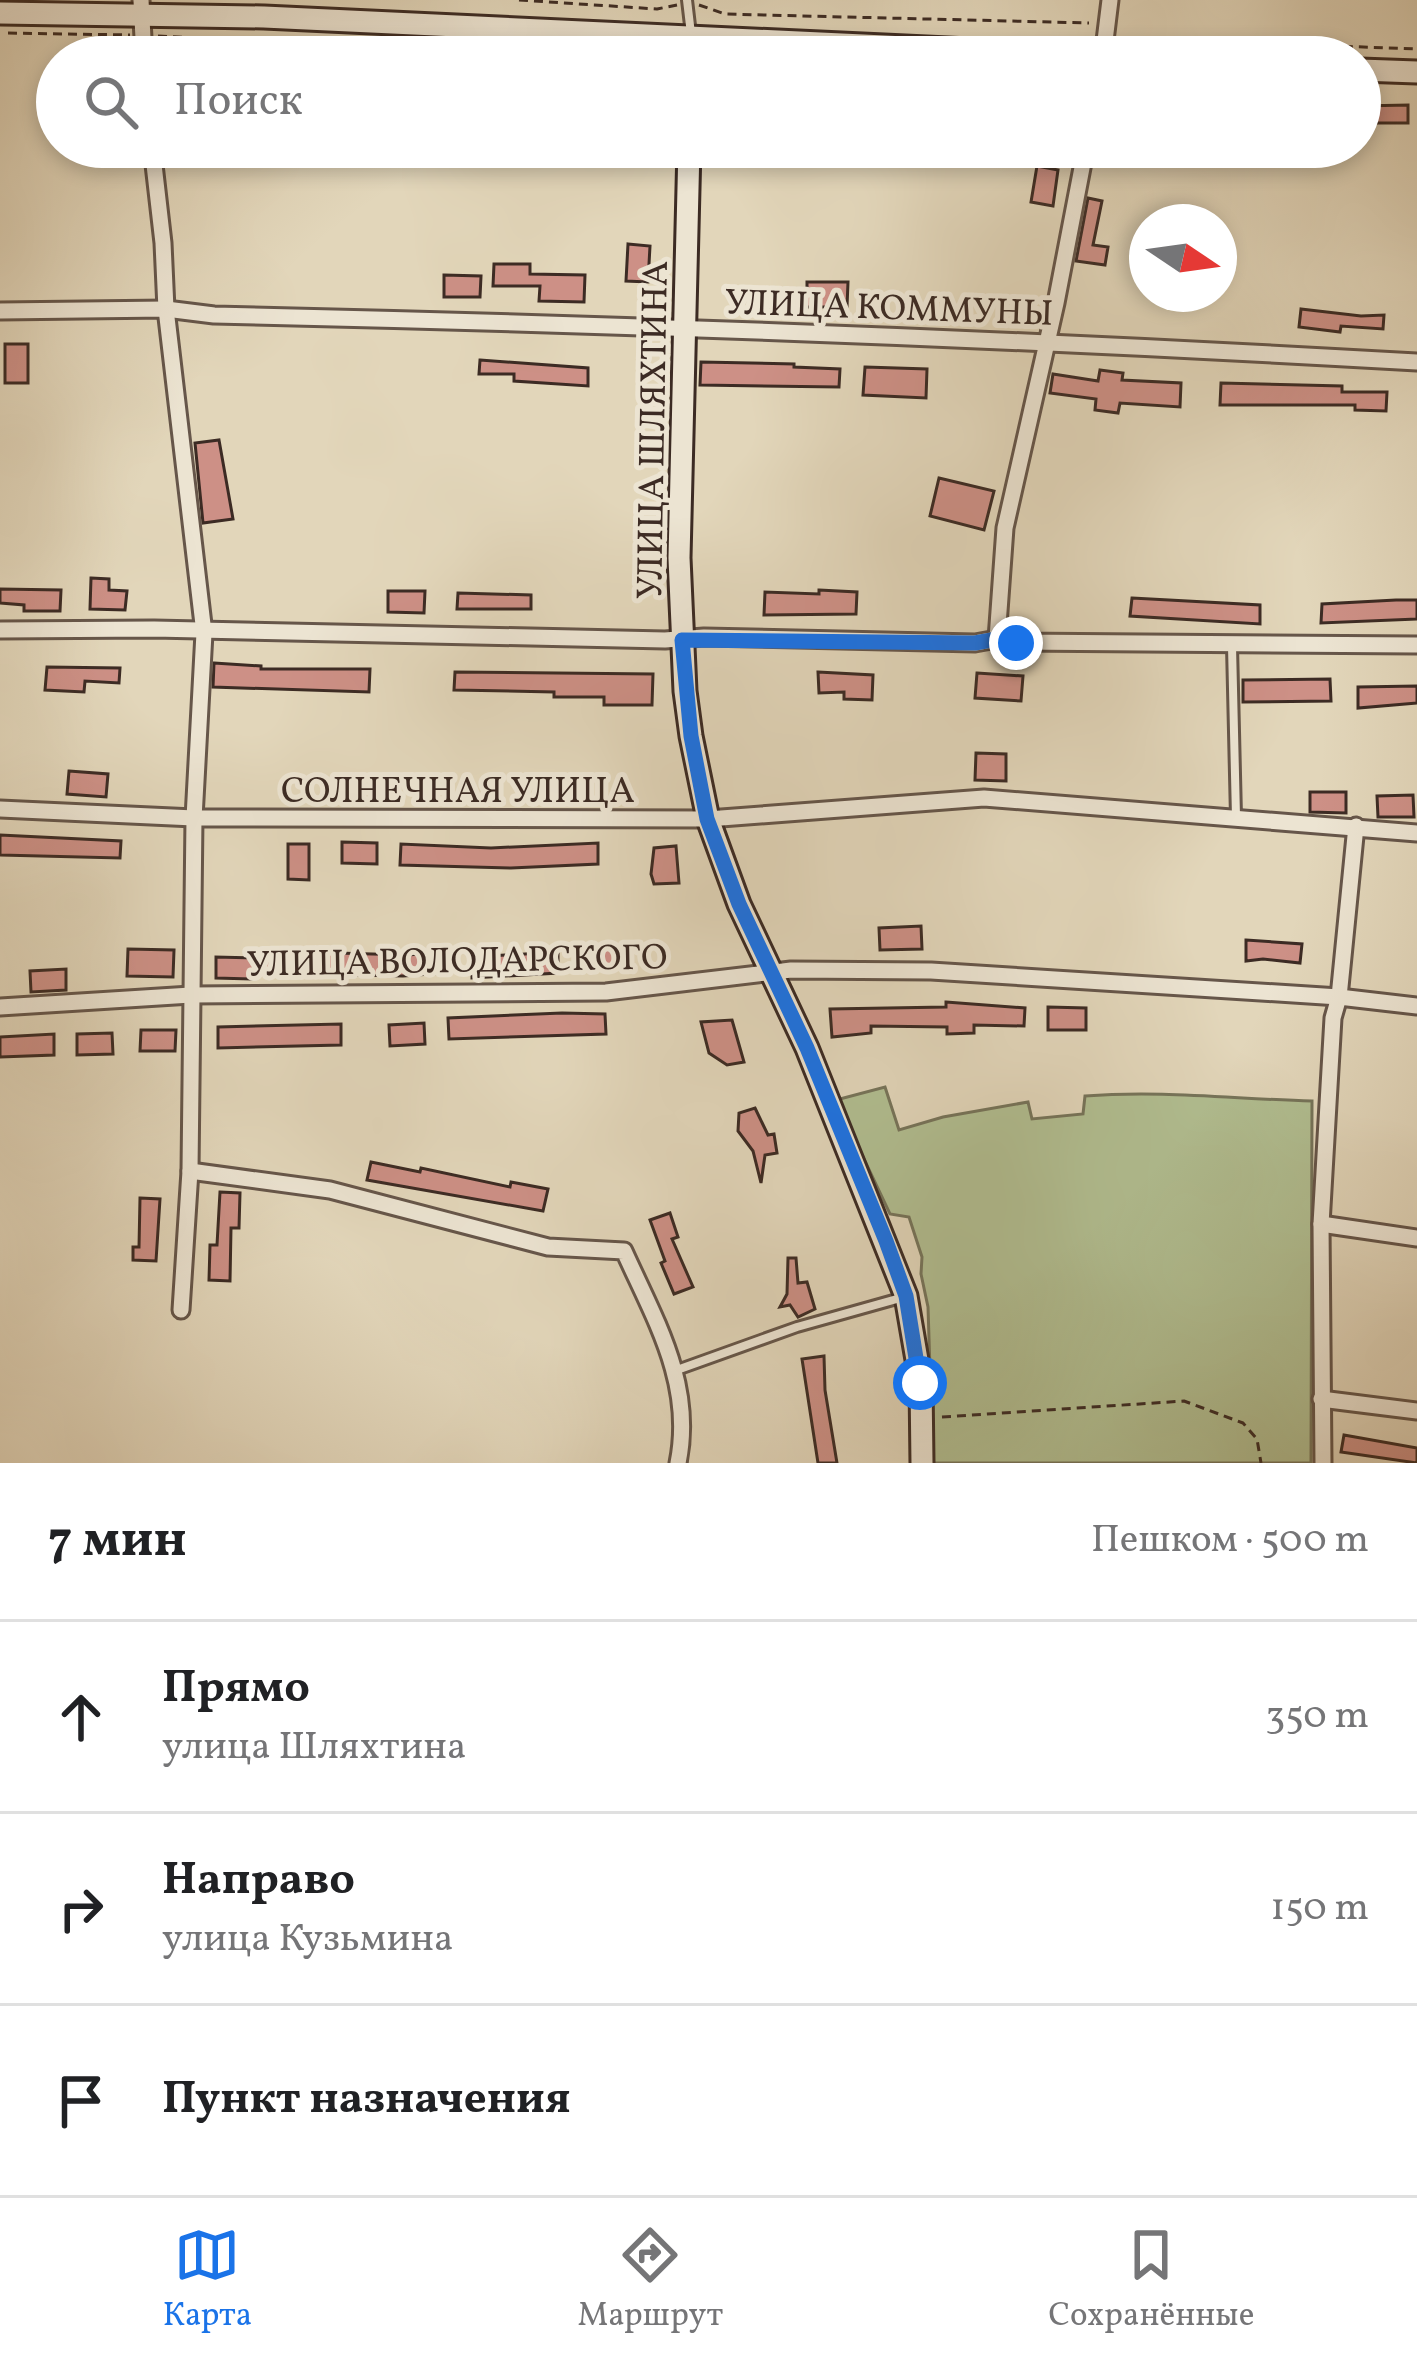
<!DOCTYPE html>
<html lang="ru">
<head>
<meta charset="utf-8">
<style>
	:root { --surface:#fff; --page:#f6f6f6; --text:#202124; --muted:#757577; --line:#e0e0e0; --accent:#1a73e8 }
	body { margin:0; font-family:Vollkorn,serif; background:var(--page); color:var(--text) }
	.compass { position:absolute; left:1129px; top:204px; width:108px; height:108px; border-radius:50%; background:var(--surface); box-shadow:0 6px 18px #0003; rotate:103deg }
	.stop { position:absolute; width:36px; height:36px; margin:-27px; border:9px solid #1a73e8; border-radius:50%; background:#fff }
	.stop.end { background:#1a73e8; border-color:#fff; box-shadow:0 3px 12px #0008 }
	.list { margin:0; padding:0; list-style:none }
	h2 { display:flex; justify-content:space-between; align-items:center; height:156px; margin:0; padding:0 48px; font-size:51px }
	h2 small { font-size:39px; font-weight:400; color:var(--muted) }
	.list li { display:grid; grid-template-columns:78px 1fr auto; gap:36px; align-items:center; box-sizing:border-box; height:192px; padding:0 48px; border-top:3px solid var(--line) }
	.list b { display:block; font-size:45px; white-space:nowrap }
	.list p { margin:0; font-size:39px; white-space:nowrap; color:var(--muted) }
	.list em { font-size:39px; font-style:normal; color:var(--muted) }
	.icon { flex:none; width:66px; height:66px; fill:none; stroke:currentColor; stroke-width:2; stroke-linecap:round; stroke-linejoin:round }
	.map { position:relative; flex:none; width:1417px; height:1463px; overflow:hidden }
	.search { position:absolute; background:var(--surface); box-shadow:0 6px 18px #0003; left:36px; right:36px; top:36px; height:132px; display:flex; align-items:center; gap:30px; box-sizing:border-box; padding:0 42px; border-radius:66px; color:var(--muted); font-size:45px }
	.sheet { height:732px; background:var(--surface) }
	nav { display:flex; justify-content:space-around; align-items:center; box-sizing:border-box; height:168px; border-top:3px solid var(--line); background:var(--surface); font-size:33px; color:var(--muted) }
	nav a { display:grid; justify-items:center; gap:6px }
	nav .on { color:var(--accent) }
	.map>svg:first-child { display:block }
</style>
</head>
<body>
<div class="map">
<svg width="1417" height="1463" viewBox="0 0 1417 1463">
	<rect width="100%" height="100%" fill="#e2d6ba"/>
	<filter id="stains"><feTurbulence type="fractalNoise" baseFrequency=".00167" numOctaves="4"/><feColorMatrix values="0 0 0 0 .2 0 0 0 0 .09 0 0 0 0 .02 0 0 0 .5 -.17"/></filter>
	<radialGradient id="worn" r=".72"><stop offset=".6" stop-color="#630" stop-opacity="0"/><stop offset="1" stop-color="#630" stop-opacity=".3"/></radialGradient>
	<path fill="#b1be91" stroke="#76745a" stroke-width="3" d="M885,1087L899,1130L943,1117L1028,1102L1032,1119L1083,1114L1085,1096C1162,1090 1235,1099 1312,1101L1311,1463H933L928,1307L921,1274L922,1257L909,1217L890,1214L836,1100Z"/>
	<g fill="#cd9086" stroke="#3c2b24" stroke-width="3">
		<path d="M1408,105V123H1360V106Z"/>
		<path d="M1037,166L1058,170L1053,206L1031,202Z"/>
		<path d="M1088,198L1102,201L1093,245L1108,247L1105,265L1076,261Z"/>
		<path d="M628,244L650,246L648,282L626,281Z"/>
		<path d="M494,264H530V274L585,275L584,302L539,301L540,286H493Z"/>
		<path d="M444,275L481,276L480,297H444Z"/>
		<path d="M807,282H848L847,307H770L772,289L807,291Z"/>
		<path d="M1301,309L1361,316L1384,315L1383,329L1341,326L1340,332L1299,327Z"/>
		<rect x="5" y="344" width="23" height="39"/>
		<path d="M480,360L588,368V386L514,381V374H479Z"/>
		<path d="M701,362L794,364V367L840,369L839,387L700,385Z"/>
		<path d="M865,367L927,369L926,398L863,395Z"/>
		<path d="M1100,370L1123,373L1122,380L1181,383L1180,407L1120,403L1118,413L1095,410L1096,399L1050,393L1053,374L1098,381Z"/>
		<path d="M1221,383L1342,386V392H1387L1386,411L1355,410V405H1220Z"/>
		<path d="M219,440L233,519L203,523L195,443Z"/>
		<path d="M939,478L994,491L984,530L930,516Z"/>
		<path d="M91,578L109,579V590L127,591L125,610L90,609Z"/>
		<path d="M0,589L61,590L60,611H24V605L0,603Z"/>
		<path d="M819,590L857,592L856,614L764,615L765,592L819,594Z"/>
		<path d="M388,591H425L424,613L388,612Z"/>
		<path d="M458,593L531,595V609H457Z"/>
		<path d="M1132,598L1260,605V624L1130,616Z"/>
		<path d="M1396,600H1417V619L1321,623L1322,604Z"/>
		<path d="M214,663L261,666V669H370L369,692L213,687Z"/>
		<path d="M47,667L120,668L119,683L85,681L84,692L45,690Z"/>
		<path d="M455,672L653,674L652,705H604V697H554V692L454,690Z"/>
		<path d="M818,672L873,675L872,700L844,699V692L819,693Z"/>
		<path d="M977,673L1023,676L1021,701L975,698Z"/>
		<path d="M1330,679L1331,701L1243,702V680Z"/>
		<path d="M1417,686V703L1358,708V687Z"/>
		<path d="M976,753L1006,754V781L975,780Z"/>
		<path d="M69,771L108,774L106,797L67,794Z"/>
		<path d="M1310,792H1346V813L1310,812Z"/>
		<path d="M1413,795L1414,817H1378L1377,796Z"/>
		<path d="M0,835L121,841L120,858L0,855Z"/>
		<path d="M342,842L377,843V864L342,863Z"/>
		<path d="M598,843V864L511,868L400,865L401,844L491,848Z"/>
		<path d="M288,844H309V880L288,879Z"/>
		<path d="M676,846L679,883L654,884L651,874L654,848Z"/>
		<path d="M921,926L922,949L880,950L879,928Z"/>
		<path d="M1246,940L1302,944L1300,963L1263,959L1246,961Z"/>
		<path d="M619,947V968L584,970V949Z"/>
		<path d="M128,949L174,950L173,977L127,976Z"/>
		<path d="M301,952L408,955L443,952V973L403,976L251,973V979L216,978V957L301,959Z"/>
		<path d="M558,952V973L472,978V957Z"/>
		<path d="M66,969V990L31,992L30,971Z"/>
		<path d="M946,1002L1025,1008L1024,1026L974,1025V1033L947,1034V1027L871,1026V1033L832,1037L830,1009L946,1007Z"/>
		<path d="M1048,1007L1086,1008V1030H1048Z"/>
		<path d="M562,1013L605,1014L606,1034L449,1039L448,1018Z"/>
		<path d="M732,1020L744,1062L727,1065L709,1053L701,1022Z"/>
		<path d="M424,1023L425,1044L390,1046L389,1025Z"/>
		<path d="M341,1024V1045L218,1048V1027Z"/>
		<path d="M141,1030H176L175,1051H140Z"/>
		<path d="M112,1033L113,1054L77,1055V1034Z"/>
		<path d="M54,1034V1055L0,1057V1037Z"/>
		<path d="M755,1108L768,1135L774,1134L777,1153L765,1155L761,1183L753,1151L738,1131L739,1113Z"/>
		<path d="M371,1162L420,1172L421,1168L510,1187L511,1182L548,1189L543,1211L367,1180Z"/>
		<path d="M220,1192L240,1193L239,1228H231L230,1281L209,1280L210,1245H217Z"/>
		<path d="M140,1198L160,1199L156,1261L133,1260V1247H139Z"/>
		<path d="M670,1213L678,1237L672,1239L693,1287L674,1294L661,1263L665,1261L650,1220Z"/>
		<path d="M788,1258H796L798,1283L807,1282L815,1309L798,1317L790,1305L780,1307L787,1294Z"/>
		<path d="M824,1356L825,1390L837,1463H818L802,1359Z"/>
		<path d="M1344,1435L1417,1448V1463L1341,1452Z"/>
	</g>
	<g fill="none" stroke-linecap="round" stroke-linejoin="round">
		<g stroke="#66564a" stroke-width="14">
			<g id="lane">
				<path d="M687,0L691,34"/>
				<path d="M1232,646L1236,817"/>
				<path d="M677,1370L797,1327L904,1297"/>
			</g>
		</g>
		<g stroke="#66564a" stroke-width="21">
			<g id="street">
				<path d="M141,0L144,57"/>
				<path d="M1103,57L1110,0"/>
				<path d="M152,147L163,243L166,309L204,633L194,818L190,1171L181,1310"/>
				<path d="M0,311L166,309L214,315C616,324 1016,339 1417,362"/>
				<path d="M0,630L154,629L665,640L704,637L975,643L997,639L1016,642L1417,645"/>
				<path d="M997,639L1005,528L1056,303L1086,147"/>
				<path d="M0,809L194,818L708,819L984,798L1417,833"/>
				<path d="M0,1007L191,995L606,992L791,970L931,971L1339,997L1417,1006"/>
				<path d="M190,1171L330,1190L548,1247L624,1251C655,1320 694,1384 678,1463"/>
				<path d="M1321,1224L1417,1238"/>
				<path d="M1321,1399L1417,1411"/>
				<path d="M1323,1463L1321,1224L1333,1018L1339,997L1356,826"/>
			</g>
		</g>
		<g stroke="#3c2b24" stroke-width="27">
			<g id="secondary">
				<path d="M0,13L264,17L1117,57"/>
				<path d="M1360,70L1417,72"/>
				<path d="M689,147L679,558L685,691L691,736L708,819L739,904L807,1048L906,1296L921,1383L922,1463"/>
			</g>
		</g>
		<g stroke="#3c2b24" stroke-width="3" stroke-dasharray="9 6" stroke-linecap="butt">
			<path d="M519,0L657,9L677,5"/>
			<path d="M699,5L725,14L1089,23"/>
			<path d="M8,33L130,35"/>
			<path d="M158,36L539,57"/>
			<path d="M1119,38L1417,49"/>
			<path d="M942,1417L1184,1401L1243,1423L1257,1439L1261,1463"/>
		</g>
		<use href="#lane" stroke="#ece4d2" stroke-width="8"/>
		<use href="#street" stroke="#ece4d2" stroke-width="15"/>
		<use href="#secondary" stroke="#ece4d2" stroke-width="21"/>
	</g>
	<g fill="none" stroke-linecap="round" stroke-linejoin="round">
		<path stroke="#1a73e8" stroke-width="15" d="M920,1383L906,1296L886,1241L807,1048L739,904L707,819L691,736L682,640L975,643L997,639L1016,643"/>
	</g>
	<g text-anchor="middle" stroke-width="10" stroke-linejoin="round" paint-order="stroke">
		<g font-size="36" fill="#3c2b24" stroke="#ece4d2">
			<text transform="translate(889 306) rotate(2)" y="13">УЛИЦА КОММУНЫ</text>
			<text transform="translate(651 430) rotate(-89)" y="13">УЛИЦА ШЛЯХТИНА</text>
			<text x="458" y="802">СОЛНЕЧНАЯ УЛИЦА</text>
			<text transform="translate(457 959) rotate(-1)" y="13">УЛИЦА ВОЛОДАРСКОГО</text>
		</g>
	</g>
	<rect width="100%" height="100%" filter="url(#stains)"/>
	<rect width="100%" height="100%" fill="url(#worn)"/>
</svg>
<svg class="compass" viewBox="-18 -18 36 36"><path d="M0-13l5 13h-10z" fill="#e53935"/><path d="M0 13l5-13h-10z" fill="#757577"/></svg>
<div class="stop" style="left:920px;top:1383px"></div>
<div class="stop end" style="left:1016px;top:643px"></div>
<div class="search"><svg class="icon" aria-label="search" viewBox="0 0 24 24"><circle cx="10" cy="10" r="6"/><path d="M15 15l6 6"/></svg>Поиск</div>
</div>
<section class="sheet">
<h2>7 мин<small>Пешком · 500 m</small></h2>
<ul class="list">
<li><svg class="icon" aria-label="ahead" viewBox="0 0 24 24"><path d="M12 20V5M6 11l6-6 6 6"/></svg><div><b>Прямо</b><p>улица Шляхтина</p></div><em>350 m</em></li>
<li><svg class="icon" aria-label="right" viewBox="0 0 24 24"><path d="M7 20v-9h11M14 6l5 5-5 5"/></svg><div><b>Направо</b><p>улица Кузьмина</p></div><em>150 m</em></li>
<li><svg class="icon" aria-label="arrive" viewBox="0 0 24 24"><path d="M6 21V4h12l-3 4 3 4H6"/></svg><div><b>Пункт назначения</b></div></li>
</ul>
</section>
<nav>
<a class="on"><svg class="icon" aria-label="map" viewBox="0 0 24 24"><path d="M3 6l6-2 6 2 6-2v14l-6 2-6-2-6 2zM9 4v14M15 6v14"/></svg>Карта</a>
<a><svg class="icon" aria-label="directions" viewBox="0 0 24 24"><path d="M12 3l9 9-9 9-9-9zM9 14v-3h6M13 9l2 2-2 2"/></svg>Маршрут</a>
<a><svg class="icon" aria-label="saved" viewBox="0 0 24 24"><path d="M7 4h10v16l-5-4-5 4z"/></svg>Сохранённые</a>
</nav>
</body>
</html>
